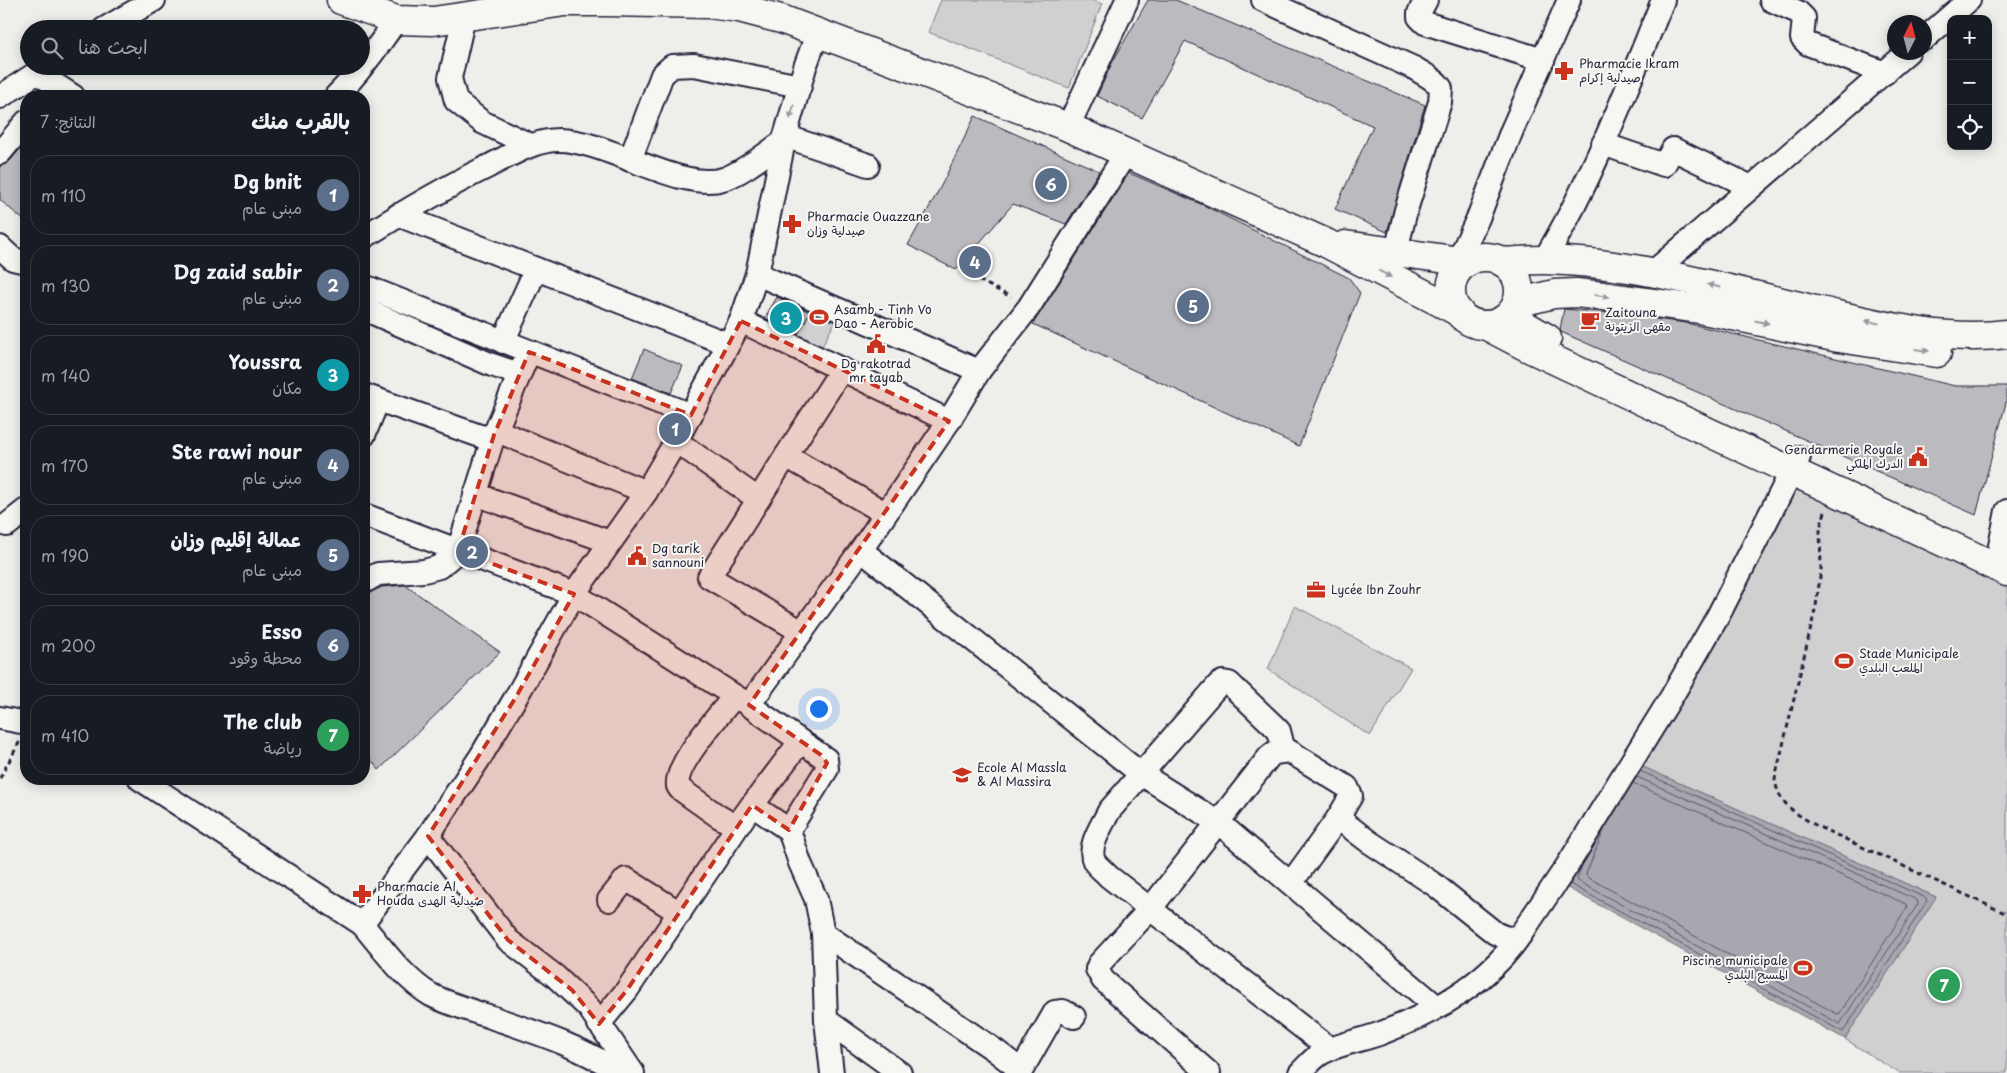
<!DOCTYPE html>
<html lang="ar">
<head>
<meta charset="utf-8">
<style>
	:root { --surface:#171b24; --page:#242831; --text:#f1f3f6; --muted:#9ea1a6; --line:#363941; --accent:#c8321e }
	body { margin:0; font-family:"Playpen Sans","Playpen Sans Arabic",sans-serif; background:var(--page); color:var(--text); direction:rtl }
	.controls { position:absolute; right:15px; top:15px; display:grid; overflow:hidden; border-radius:10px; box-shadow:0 2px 12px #0003 }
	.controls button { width:45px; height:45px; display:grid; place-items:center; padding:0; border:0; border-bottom:1px solid var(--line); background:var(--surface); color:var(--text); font:25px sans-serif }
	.compass { position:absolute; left:1887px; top:15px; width:45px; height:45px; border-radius:50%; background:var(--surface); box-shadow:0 2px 12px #0003; rotate:6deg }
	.you { position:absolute; left:818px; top:708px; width:18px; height:18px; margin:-12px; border:4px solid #fff; border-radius:50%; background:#1a73e8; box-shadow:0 0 0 8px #1a73e833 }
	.badge { display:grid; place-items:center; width:32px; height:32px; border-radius:50%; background:var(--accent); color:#fff; font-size:16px; font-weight:700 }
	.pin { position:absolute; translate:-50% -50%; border:2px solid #fff; box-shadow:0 1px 5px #0006 }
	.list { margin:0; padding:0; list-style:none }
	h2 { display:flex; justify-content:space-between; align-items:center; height:65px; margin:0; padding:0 20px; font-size:21px }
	h2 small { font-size:16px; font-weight:400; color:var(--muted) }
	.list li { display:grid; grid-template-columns:32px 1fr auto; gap:15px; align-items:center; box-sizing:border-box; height:80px; margin:0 10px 10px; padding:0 10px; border:1px solid var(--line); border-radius:20px }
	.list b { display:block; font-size:19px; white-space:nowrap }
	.list p { margin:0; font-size:16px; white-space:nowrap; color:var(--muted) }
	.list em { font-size:16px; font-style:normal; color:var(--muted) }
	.icon { flex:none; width:28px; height:28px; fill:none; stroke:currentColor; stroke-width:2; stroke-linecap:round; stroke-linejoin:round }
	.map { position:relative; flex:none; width:2007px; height:1073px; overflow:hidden; direction:ltr }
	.search { position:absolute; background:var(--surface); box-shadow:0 2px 12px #0003; left:20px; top:20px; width:350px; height:55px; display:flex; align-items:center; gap:12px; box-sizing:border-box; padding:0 18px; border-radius:28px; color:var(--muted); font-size:19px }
	.panel { position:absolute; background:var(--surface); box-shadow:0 2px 12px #0003; left:20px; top:90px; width:350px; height:695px; border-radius:20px; direction:rtl }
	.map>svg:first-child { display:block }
</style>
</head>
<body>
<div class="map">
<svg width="2007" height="1073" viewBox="0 0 2007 1073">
	<rect width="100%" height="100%" fill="#eeeeeb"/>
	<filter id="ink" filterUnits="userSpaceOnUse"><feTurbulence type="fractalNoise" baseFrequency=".02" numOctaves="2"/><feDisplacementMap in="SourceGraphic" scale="10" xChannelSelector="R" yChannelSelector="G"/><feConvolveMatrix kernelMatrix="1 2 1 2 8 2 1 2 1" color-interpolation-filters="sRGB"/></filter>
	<g filter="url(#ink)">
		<g fill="#d0d0d1" stroke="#797986">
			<path d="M941,0H1092L1102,4L1069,88L928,32Z"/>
			<path d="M811,310L835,322L817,356L793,344Z"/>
			<path d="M1798,470L2007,565V1073H1899L1845,1039L1936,897L1623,758Z"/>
			<path d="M1295,606L1411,668L1370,736L1268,669Z"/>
		</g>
		<path fill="#a7a7af" stroke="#727281" d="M1623,758L1936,897L1845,1039L1562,885Z"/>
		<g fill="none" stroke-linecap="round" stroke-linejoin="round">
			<g stroke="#575769" stroke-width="1">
				<path d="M1604,830L1586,874L1587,877L1837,1014L1840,1013L1907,907L1906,904L1633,783"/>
				<path d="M1582,866L1577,878L1578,881L1840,1024L1918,904L1917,900L1637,777"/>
				<path d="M1570,884L1843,1032L1927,901L1926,898L1640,771"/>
			</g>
		</g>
		<g fill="#bbbbbf" stroke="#22223b">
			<path d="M1148,0H1176L1425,105L1387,232L1335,209L1373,126L1185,41L1142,118L1097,96L1112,63Z"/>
			<path d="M975,116L1099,171L1066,224L1013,204L956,270L908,245L940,188Z"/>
			<path d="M26,142V222L0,200V166L10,161Z"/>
			<path d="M1129,173L1203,205L1349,278L1360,293L1299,446L1033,324Z"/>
			<path d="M777,297L810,312L798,334L765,318Z"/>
			<path d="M1564,309L1601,312L1686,323L1955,386H2007V399L1976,515L1561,332L1560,329Z"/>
			<path d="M644,349L683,366L671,393L632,378Z"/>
			<path d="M405,585L500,652L379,770L364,751V595L382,587Z"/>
		</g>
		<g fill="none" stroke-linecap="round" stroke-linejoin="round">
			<g stroke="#22223b" stroke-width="26">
				<g id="street">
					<path d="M1263,0L1414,68L1429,77L1437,83L1441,88L1440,102L1406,210L1396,251"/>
					<path d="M1426,0L1419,13V17L1425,23L1543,60"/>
					<path d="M1771,0L1798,12L1804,18L1802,38L1808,44L1885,73"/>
					<path d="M464,17L450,78L456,101L482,122L530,145"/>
					<path d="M104,29L154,0"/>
					<path d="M1924,39L1969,0"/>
					<path d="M37,73L73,96"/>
					<path d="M336,96C359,73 378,47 396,20"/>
					<path d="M0,97L47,66"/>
					<path d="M1068,127L1127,0"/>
					<path d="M785,136L868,165"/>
					<path d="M1603,144L1664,165L1673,149L1751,187"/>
					<path d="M0,153L26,122"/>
					<path d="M630,160L662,75L672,66L694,65L800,86"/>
					<path d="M398,215L728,344"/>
					<path d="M364,237C405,211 446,187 489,166C511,155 534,140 559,140C606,140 680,192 723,179C741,174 768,152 784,141"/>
					<path d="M0,247L13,259L26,262"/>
					<path d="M1544,260C1593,179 1627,88 1663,0"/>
					<path d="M1458,261L1478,218L1512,130L1569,0"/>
					<path d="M1652,273L1908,52"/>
					<path d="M757,274L979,371"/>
					<path d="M364,286L691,415"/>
					<path d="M364,309L492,365L519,374"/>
					<path d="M741,321L949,421"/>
					<path d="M503,342L536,269"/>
					<path d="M842,369L786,456L885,513"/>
					<path d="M364,395L483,437L502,433L646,492"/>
					<path d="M364,435L378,400"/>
					<path d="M676,441L758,499"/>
					<path d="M786,456L709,577L802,632"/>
					<path d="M475,494L610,542"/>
					<path d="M364,515L574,594L749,705L826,759L827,769L789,830L800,863L816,899L823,933L826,1020L832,1073"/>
					<path d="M7,525L26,510"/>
					<path d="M861,550L1141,774L1219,823L1437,1007"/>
					<path d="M1999,551L2007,511"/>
					<path d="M364,582L378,574L424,571L439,567L458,551L494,435L529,352"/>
					<path d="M734,697C720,714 674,765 678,786L680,789L718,816L732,824L741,820L800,742"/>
					<path d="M749,705L861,550L949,421L979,371L1029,307L1126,153"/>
					<path d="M0,718L26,723"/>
					<path d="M1284,751L1279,731L1273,725L1229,683L1223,682L1219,684L1109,811C1103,824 1087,846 1094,861C1097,867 1104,871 1108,876L1330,1049"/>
					<path d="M140,779L362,924"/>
					<path d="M428,836L508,940L555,976L589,1008L633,1073"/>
					<path d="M1291,883L1338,818"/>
					<path d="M609,900L626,879L680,913"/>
					<path d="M823,933L996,1051L1014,1065L1017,1073"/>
					<path d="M826,1020L900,1073"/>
					<path d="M599,1024L627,990L752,805L789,830"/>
					<path d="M621,1073C580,1046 534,1032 488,1016C469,1010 449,1004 431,995C404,979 382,948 362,924L428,836L481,756L516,697L574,594L646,492L676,441L741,321L757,274L785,136L805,67L818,32"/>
					<path d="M1020,1073L1055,1012L1063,1011L1074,1017"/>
					<path d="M1209,1073L1103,980L1097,969L1099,964L1151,908L1269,757L1274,753L1289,751L1347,787L1351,796L1338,818L1368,841L1435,885L1495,933C1505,938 1512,940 1521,934L1567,866L1672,696L1718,616L1799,457"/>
					<path d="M1300,1073C1307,1066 1314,1057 1322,1053C1340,1043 1365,1040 1384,1032C1436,1012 1489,982 1521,934"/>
				</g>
			</g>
			<g stroke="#22223b" stroke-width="31">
				<g id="secondary">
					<path d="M341,0L396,20L433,21L565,2H606L708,4L739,8L781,19L1068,127L1326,243L1459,312"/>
					<path d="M1345,245L1468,262"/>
					<circle cx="1485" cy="291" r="34"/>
					<path d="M1509,316L1547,338"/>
					<path d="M1485,325L1529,348L2007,572"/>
				</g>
			</g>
			<g stroke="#22223b" stroke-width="31">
				<g id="primary">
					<path d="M1502,262C1516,261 1530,260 1544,260C1637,262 1730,290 1820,311C1881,325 1944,342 2007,334"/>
					<path d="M1517,303L1554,294L1576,293L1603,296L1699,309L1839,338L1937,353"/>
				</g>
			</g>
			<g stroke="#22223b" stroke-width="3" stroke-dasharray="5 4" stroke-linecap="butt">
				<path d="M971,276L1011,297"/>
				<path d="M1825,512L1820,528L1821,570L1816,606L1775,779C1778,805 1798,815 1819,827L2007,914"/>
				<path d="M0,778L20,741"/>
			</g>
			<use href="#street" stroke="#f6f6f2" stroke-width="22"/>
			<use href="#secondary" stroke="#f6f6f2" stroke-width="28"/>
			<use href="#primary" stroke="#f6f6f2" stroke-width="28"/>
		</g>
		<defs><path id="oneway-solid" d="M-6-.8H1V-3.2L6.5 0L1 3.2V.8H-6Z" transform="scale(1.25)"/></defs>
		<g fill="#9797a0">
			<use href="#oneway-solid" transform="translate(792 112) rotate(106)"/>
			<use href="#oneway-solid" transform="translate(1385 274) rotate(28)"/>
			<use href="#oneway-solid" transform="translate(1714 286) rotate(-167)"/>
			<use href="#oneway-solid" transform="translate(1602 296) rotate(7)"/>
			<use href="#oneway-solid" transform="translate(1762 322) rotate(12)"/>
			<use href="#oneway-solid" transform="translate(1872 322) rotate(-169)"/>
			<use href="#oneway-solid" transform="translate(1922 350) rotate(8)"/>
		</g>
	</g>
	<path fill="#c8321e" fill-opacity="0.2" stroke="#c8321e" stroke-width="4" stroke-dasharray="10 6" stroke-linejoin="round" d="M741,321L949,421L749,705L821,755L827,763L789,830L752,805L627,990L599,1024L572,990L508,940L428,836L516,697L574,594L458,551L494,435L529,352L691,415Z"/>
	<defs>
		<g id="pharmacy-bare" transform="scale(1.5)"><path d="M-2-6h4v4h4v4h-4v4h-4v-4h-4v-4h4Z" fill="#c8321e" stroke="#f6f6f2" stroke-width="2.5" paint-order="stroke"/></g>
		<g id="stadium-bare" transform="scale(1.5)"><path d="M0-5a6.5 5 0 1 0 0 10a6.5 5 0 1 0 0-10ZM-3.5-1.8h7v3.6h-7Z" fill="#c8321e" stroke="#f6f6f2" stroke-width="2.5" paint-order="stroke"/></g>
		<g id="cafe-bare" transform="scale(1.5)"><path d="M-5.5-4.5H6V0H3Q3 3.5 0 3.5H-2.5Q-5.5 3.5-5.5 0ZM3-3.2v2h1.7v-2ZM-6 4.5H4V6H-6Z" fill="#c8321e" stroke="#f6f6f2" stroke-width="2.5" paint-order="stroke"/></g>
		<g id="civic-bare" transform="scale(1.5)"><path d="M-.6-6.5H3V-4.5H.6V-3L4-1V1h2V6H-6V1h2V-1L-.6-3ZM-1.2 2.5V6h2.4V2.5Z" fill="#c8321e" stroke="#f6f6f2" stroke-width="2.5" paint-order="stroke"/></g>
		<g id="office-bare" transform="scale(1.5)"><path d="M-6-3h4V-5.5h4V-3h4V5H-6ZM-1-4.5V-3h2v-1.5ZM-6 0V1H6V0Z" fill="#c8321e" stroke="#f6f6f2" stroke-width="2.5" paint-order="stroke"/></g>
		<g id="school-bare" transform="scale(1.5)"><path d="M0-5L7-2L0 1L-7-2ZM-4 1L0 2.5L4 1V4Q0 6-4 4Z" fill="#c8321e" stroke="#f6f6f2" stroke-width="2.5" paint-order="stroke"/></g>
	</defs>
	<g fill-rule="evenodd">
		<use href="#pharmacy-bare" x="1564" y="71"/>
		<use href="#pharmacy-bare" x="792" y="224"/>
		<use href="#stadium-bare" x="819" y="317"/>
		<use href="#cafe-bare" x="1590" y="320"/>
		<use href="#civic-bare" x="876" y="344"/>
		<use href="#civic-bare" x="1918" y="457"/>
		<use href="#civic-bare" x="637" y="556"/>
		<use href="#office-bare" x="1316" y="590"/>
		<use href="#stadium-bare" x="1844" y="661"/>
		<use href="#school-bare" x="962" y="775"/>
		<use href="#pharmacy-bare" x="362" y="894"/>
		<use href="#stadium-bare" x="1803" y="968"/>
	</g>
	<g text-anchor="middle" stroke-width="4" stroke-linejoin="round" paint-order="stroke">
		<g font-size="12" fill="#22223b" stroke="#f6f6f2" text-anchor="start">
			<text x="1579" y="68">Pharmacie Ikram<tspan x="1579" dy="14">صيدلية إكرام</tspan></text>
			<text x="807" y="221">Pharmacie Ouazzane<tspan x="807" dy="14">صيدلية وزان</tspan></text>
			<text x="834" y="314">Asamb - Tinh Vo<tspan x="834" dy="14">Dao - Aerobic</tspan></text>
			<text x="1605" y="317">Zaitouna<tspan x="1605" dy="14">مقهى الزيتونة</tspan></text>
			<text x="876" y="368" text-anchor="middle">Dg rakotrad<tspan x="876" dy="14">mr tayab</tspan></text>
			<text x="1903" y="454" text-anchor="end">Gendarmerie Royale<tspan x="1903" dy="14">الدرك الملكي</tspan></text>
			<text x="652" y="553">Dg tarik<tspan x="652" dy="14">sannouni</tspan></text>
			<text x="1331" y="594">Lycée Ibn Zouhr</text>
			<text x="1859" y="658">Stade Municipale<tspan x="1859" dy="14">الملعب البلدي</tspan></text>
			<text x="977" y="772">Ecole Al Massla<tspan x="977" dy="14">&amp; Al Massira</tspan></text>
			<text x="377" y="891">Pharmacie Al<tspan x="377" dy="14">Houda صيدلية الهدى</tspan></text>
			<text x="1788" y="965" text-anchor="end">Piscine municipale<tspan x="1788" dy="14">المسبح البلدي</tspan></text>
		</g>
	</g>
</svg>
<div class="controls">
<button>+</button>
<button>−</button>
<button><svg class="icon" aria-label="locate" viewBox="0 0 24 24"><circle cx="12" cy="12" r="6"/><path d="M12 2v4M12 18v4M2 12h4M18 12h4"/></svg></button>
</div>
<svg class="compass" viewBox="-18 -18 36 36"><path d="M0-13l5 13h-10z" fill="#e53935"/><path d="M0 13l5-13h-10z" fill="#9ea1a6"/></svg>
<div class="you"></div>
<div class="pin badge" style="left:675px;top:429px;background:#5c6f8a">1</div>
<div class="pin badge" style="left:472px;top:552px;background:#5c6f8a">2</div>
<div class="pin badge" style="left:786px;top:318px;background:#0f9aa8">3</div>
<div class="pin badge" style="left:975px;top:262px;background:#5c6f8a">4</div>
<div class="pin badge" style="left:1193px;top:306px;background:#5c6f8a">5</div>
<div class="pin badge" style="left:1051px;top:184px;background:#5c6f8a">6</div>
<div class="pin badge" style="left:1944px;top:985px;background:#2e9e5b">7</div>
<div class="search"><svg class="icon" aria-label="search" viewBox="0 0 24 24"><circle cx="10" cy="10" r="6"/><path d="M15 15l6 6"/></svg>ابحث هنا</div>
<section class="panel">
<h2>بالقرب منك<small>النتائج: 7</small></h2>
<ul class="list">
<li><span class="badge" style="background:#5c6f8a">1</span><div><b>Dg bnit</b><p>مبنى عام</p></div><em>110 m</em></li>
<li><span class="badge" style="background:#5c6f8a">2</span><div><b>Dg zaid sabir</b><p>مبنى عام</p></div><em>130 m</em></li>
<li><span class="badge" style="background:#0f9aa8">3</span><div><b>Youssra</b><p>مكان</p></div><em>140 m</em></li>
<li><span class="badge" style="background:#5c6f8a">4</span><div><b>Ste rawi nour</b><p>مبنى عام</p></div><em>170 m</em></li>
<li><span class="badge" style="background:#5c6f8a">5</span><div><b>عمالة إقليم وزان</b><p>مبنى عام</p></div><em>190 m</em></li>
<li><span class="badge" style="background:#5c6f8a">6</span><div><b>Esso</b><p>محطة وقود</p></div><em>200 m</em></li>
<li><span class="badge" style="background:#2e9e5b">7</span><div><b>The club</b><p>رياضة</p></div><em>410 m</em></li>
</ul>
</section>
</div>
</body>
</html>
